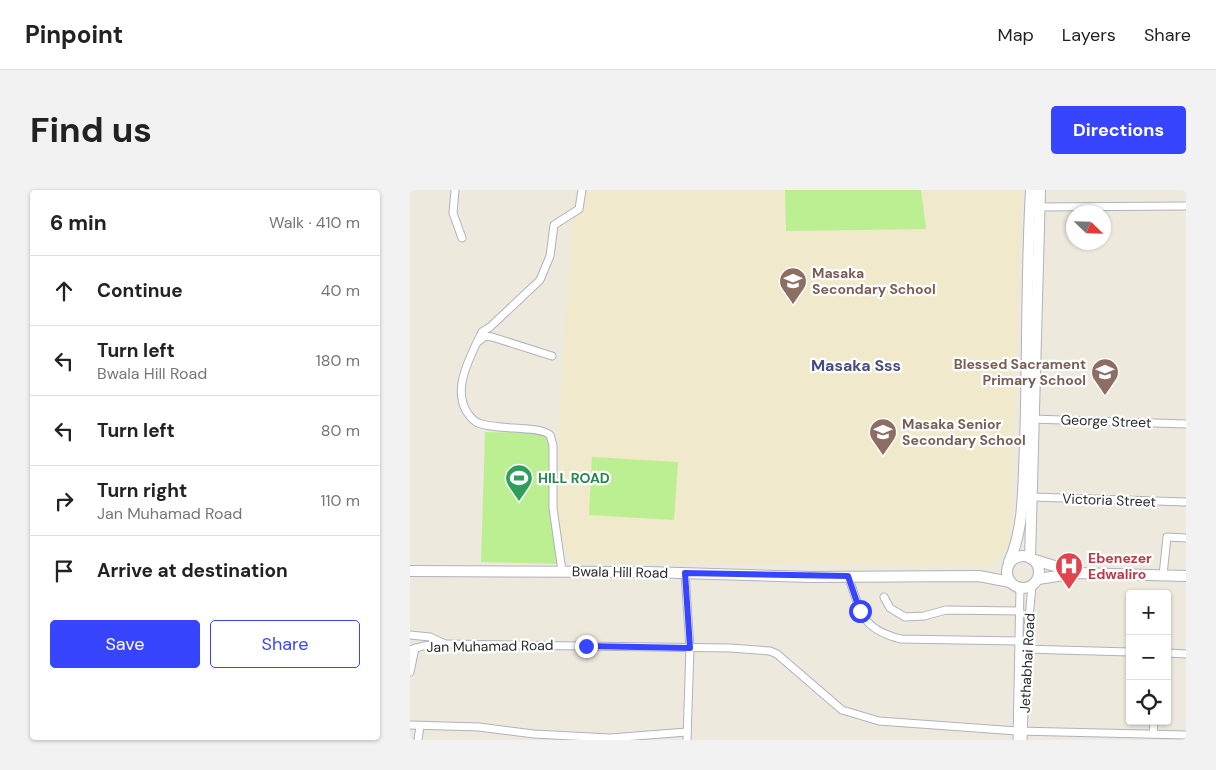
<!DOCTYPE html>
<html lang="en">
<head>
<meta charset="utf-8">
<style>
	:root { --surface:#fff; --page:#f2f2f2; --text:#222; --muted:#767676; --line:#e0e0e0; --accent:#3845ff }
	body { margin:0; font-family:"DM Sans",sans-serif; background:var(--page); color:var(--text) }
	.controls { position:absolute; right:15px; bottom:15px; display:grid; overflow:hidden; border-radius:5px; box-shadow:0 1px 4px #0004 }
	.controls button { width:45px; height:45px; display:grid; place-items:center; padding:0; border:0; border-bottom:1px solid var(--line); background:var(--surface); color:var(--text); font:25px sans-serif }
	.compass { position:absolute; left:656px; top:15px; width:45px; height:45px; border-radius:50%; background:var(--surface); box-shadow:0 1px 4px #0004; rotate:113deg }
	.stop { position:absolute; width:15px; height:15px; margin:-11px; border:4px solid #3845ff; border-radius:50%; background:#fff }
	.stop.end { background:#3845ff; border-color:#fff; box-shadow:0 1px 5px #0008 }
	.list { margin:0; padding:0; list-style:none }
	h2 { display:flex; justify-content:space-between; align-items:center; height:65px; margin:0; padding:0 20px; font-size:21px }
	h2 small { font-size:16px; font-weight:400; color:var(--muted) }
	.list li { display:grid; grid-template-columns:32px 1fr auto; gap:15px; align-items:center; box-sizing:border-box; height:70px; padding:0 20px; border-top:1px solid var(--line) }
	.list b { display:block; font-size:19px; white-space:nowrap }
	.list p { margin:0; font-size:16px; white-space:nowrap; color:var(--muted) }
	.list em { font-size:16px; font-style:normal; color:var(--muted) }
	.actions { display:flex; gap:10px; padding:15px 20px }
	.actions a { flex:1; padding:11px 0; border:1px solid var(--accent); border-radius:5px; text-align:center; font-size:18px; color:var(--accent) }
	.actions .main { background:var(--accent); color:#fff }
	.icon { flex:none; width:28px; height:28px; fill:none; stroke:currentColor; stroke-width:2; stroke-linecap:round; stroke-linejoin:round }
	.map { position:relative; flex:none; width:776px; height:550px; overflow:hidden; border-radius:5px }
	header { display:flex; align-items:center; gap:30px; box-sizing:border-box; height:70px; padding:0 25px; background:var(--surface); border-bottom:1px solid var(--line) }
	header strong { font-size:24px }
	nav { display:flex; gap:28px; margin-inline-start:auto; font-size:18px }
	.intro { display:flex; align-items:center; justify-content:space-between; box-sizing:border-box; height:120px; padding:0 30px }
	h1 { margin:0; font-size:35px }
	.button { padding:12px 22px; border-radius:5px; background:var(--accent); color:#fff; font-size:18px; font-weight:700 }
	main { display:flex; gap:30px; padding:0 30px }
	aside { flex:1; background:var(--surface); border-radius:5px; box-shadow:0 1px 4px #0004 }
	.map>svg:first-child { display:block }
</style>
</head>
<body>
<header>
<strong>Pinpoint</strong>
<nav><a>Map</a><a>Layers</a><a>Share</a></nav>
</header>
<div class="intro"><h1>Find us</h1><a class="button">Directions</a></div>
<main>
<aside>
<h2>6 min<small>Walk · 410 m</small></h2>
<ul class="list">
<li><svg class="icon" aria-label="ahead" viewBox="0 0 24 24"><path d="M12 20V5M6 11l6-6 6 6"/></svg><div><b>Continue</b></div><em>40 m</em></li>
<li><svg class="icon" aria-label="left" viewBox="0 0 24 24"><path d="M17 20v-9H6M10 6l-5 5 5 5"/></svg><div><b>Turn left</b><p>Bwala Hill Road</p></div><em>180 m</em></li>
<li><svg class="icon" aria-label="left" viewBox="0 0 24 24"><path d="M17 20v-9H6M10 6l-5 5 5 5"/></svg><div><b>Turn left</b></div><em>80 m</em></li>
<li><svg class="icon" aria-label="right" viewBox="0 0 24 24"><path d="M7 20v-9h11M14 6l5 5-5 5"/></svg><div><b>Turn right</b><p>Jan Muhamad Road</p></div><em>110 m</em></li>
<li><svg class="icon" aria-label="arrive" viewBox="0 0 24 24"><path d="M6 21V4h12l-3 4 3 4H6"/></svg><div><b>Arrive at destination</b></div></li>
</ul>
<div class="actions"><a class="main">Save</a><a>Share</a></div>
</aside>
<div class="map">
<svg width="776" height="550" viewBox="0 0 776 550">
	<rect width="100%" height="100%" fill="#eee9dd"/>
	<path fill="#f0e9cb" d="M165,0H612L600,353L580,375L163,372L149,345L146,321L149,230Z"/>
	<g fill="#bcef91">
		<path d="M375,0H511L516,39L376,41Z"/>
		<path d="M75,242L138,243L142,252L150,374L71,372Z"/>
		<path d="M182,267L268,272L264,330L179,325Z"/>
	</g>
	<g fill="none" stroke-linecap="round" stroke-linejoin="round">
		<g stroke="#b1b1c0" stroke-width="9">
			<g id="street">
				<path d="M45,0L43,23L52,48"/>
				<path d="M627,17L776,16"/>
				<path d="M69,151L75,146L82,147L142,166"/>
				<path d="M621,229L776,234"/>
				<path d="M622,307L776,312"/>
				<path d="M152,381L143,318V255L140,245C129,235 84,241 66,232C36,208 59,169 72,142L80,137L130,90L140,66L144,35L169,19L172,0"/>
				<path d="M275,383L280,458L277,550"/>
				<path d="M753,385L757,347L776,348"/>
				<path d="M438,386C451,421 450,439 491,449L609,451"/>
				<path d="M474,407L480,418L495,427L514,426L536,420L610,421"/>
				<path d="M0,445L20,447L33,453"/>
				<path d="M613,459L720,462"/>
				<path d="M0,460L13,456L34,454L320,458L360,461L367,464L432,520L469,531L607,541L776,545"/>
				<path d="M757,463L776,464"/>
				<path d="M0,482L5,458"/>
				<path d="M0,535L69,537L124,544L200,548L277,542"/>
				<path d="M743,544L744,531"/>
				<path d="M8,550L10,536"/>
				<path d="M607,550L610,398"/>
				<path d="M613,550L616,459L622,396"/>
			</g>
		</g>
		<g stroke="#b1b1c0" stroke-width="12">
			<g id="secondary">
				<circle cx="613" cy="382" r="16"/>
				<path d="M620,368L630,0"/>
				<path d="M625,370L664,382"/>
				<path d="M599,372C615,337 613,293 615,255C618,170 616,85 621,0"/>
				<path d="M0,381L237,382L400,387L569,386L600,392"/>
				<path d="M628,389L667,383L776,386"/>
			</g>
		</g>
		<use href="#street" stroke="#fff" stroke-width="7"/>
		<use href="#secondary" stroke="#fff" stroke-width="10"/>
	</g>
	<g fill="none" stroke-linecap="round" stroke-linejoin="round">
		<path stroke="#3845ff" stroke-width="6" d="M176,456L280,458L275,383L438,386L450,421"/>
	</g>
	<defs>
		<g id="school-pin" transform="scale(1.4375)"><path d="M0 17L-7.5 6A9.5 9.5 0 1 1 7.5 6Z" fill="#8d6e63" stroke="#fff"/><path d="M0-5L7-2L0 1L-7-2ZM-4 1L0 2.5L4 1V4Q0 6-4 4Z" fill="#fff"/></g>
		<g id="stadium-pin" transform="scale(1.4375)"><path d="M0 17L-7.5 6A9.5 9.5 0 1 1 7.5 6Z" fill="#2e9e5b" stroke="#fff"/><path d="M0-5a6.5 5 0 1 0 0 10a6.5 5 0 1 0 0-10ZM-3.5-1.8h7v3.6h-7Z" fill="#fff"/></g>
		<g id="hospital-pin" transform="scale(1.4375)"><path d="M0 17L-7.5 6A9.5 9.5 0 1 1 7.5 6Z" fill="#e0444e" stroke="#fff"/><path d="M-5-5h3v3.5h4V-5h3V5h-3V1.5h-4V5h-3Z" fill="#fff"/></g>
	</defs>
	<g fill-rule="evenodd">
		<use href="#school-pin" x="383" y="91"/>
		<use href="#school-pin" x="695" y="182"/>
		<use href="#school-pin" x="473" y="242"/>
		<use href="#stadium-pin" x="109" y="288"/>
		<use href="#hospital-pin" x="659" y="376"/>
	</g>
	<g text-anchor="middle" stroke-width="4.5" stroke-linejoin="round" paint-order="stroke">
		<g font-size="14" font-weight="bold" fill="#785e54" stroke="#fff" text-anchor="start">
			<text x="402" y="88">Masaka<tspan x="402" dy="16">Secondary School</tspan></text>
			<text x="676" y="179" text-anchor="end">Blessed Sacrament<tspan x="676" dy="16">Primary School</tspan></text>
			<text x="492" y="239">Masaka Senior<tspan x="492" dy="16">Secondary School</tspan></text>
		</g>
		<g font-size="14" fill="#2b2b2b" stroke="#fff">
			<text transform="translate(696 231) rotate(2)" y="5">George Street</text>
			<text transform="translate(699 310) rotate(2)" y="5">Victoria Street</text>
			<text transform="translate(210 382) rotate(1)" y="5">Bwala Hill Road</text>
			<text transform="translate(80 456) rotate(-1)" y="5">Jan Muhamad Road</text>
			<text transform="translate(617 473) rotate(-87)" y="5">Jethabhai Road</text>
		</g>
		<g font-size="14" font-weight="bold" fill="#27864d" stroke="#fff" text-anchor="start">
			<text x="128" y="293">HILL ROAD</text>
		</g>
		<g font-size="14" font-weight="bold" fill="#be3a42" stroke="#fff" text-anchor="start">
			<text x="678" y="373">Ebenezer<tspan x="678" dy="16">Edwaliro</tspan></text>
		</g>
		<g font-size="16" font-weight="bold" fill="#494c7f" stroke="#fff">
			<text x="446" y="181">Masaka Sss</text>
		</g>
	</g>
</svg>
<div class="controls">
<button>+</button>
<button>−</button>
<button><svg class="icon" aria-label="locate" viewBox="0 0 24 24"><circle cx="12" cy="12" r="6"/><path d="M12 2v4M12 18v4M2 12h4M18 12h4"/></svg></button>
</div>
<svg class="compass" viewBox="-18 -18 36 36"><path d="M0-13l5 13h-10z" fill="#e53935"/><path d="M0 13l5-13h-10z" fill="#767676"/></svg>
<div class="stop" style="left:450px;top:421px"></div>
<div class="stop end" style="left:176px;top:456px"></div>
</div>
</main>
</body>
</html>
